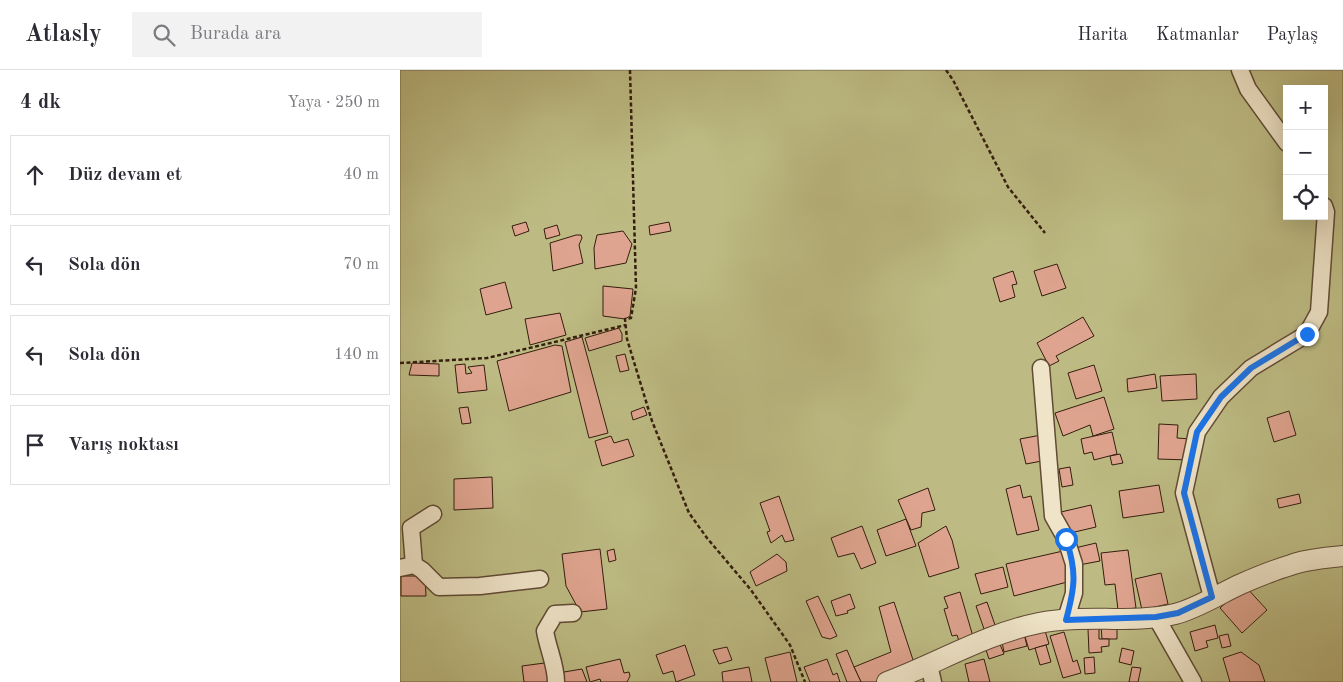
<!DOCTYPE html>
<html lang="tr">
<head>
<meta charset="utf-8">
<style>
	:root { --surface:#fff; --page:#f2f2f3; --text:#2b2b33; --muted:#7c7c81; --line:#e1e1e2 }
	body { margin:0; font-family:"Old Standard TT",serif; background:var(--page); color:var(--text) }
	.controls { position:absolute; right:15px; top:15px; display:grid; overflow:hidden; border-radius:0px; box-shadow:0 5px 20px #0002 }
	.controls button { width:45px; height:45px; display:grid; place-items:center; padding:0; border:0; border-bottom:1px solid var(--line); background:var(--surface); color:var(--text); font:25px sans-serif }
	.stop { position:absolute; width:15px; height:15px; margin:-11px; border:4px solid #1a73e8; border-radius:50%; background:#fff }
	.stop.end { background:#1a73e8; border-color:#fff; box-shadow:0 1px 5px #0008 }
	.list { margin:0; padding:0; list-style:none }
	h2 { display:flex; justify-content:space-between; align-items:center; height:65px; margin:0; padding:0 20px; font-size:21px }
	h2 small { font-size:16px; font-weight:400; color:var(--muted) }
	.list li { display:grid; grid-template-columns:32px 1fr auto; gap:15px; align-items:center; box-sizing:border-box; height:80px; margin:0 10px 10px; padding:0 10px; border:1px solid var(--line); border-radius:0px }
	.list b { display:block; font-size:19px; white-space:nowrap }
	.list em { font-size:16px; font-style:normal; color:var(--muted) }
	.icon { flex:none; width:28px; height:28px; fill:none; stroke:currentColor; stroke-width:2; stroke-linecap:round; stroke-linejoin:round }
	.map { position:relative; flex:none; width:943px; height:612px; overflow:hidden }
	header { display:flex; align-items:center; gap:30px; box-sizing:border-box; height:70px; padding:0 25px; background:var(--surface); border-bottom:1px solid var(--line) }
	header strong { font-size:24px }
	nav { display:flex; gap:28px; margin-inline-start:auto; font-size:18px }
	.search { width:350px; height:45px; background:var(--page); display:flex; align-items:center; gap:12px; box-sizing:border-box; padding:0 18px; border-radius:0px; color:var(--muted); font-size:19px }
	main { display:flex }
	aside { flex:1; background:var(--surface) }
	.map>svg:first-child { display:block }
</style>
</head>
<body>
<header>
<strong>Atlasly</strong>
<div class="search"><svg class="icon" aria-label="search" viewBox="0 0 24 24"><circle cx="10" cy="10" r="6"/><path d="M15 15l6 6"/></svg>Burada ara</div>
<nav><a>Harita</a><a>Katmanlar</a><a>Paylaş</a></nav>
</header>
<main>
<aside>
<h2>4 dk<small>Yaya · 250 m</small></h2>
<ul class="list">
<li><svg class="icon" aria-label="ahead" viewBox="0 0 24 24"><path d="M12 20V5M6 11l6-6 6 6"/></svg><div><b>Düz devam et</b></div><em>40 m</em></li>
<li><svg class="icon" aria-label="left" viewBox="0 0 24 24"><path d="M17 20v-9H6M10 6l-5 5 5 5"/></svg><div><b>Sola dön</b></div><em>70 m</em></li>
<li><svg class="icon" aria-label="left" viewBox="0 0 24 24"><path d="M17 20v-9H6M10 6l-5 5 5 5"/></svg><div><b>Sola dön</b></div><em>140 m</em></li>
<li><svg class="icon" aria-label="arrive" viewBox="0 0 24 24"><path d="M6 21V4h12l-3 4 3 4H6"/></svg><div><b>Varış noktası</b></div></li>
</ul>
</aside>
<div class="map">
<svg width="943" height="612" viewBox="0 0 943 612">
	<rect width="100%" height="100%" fill="#e6d5aa"/>
	<filter id="stains"><feTurbulence type="fractalNoise" baseFrequency=".004" numOctaves="4"/><feColorMatrix values="0 0 0 0 .2 0 0 0 0 .09 0 0 0 0 .02 0 0 0 .5 -.17"/></filter>
	<radialGradient id="worn" r=".72"><stop offset=".6" stop-color="#630" stop-opacity="0"/><stop offset="1" stop-color="#630" stop-opacity=".3"/></radialGradient>
	<path fill="#bdbb83" stroke="#786c48" fill-rule="evenodd" d="M0,0H943V612H0ZM887,19H924V146H887Z"/>
	<g fill="#dfa48f" stroke="#341d0e">
		<path d="M126,152L129,161L115,166L112,156Z"/>
		<path d="M269,152L271,161L250,165L249,156Z"/>
		<path d="M157,155L160,165L146,169L144,159Z"/>
		<path d="M223,161L232,174L226,193L195,199L194,178L197,165Z"/>
		<path d="M176,165H181L182,168L179,175L183,193L153,201L150,173Z"/>
		<path d="M657,194L666,218L642,226L634,201Z"/>
		<path d="M613,201L617,214L612,215L615,227L600,232L593,208Z"/>
		<path d="M105,212L112,238L86,245L80,219Z"/>
		<path d="M203,216L233,219L230,246L225,249L203,246Z"/>
		<path d="M160,243L166,265L130,275L125,249Z"/>
		<path d="M683,247L694,266L656,286L659,291L649,296L637,273Z"/>
		<path d="M219,258L222,264V271L189,281L185,268Z"/>
		<path d="M182,267L208,363L189,368L165,272Z"/>
		<path d="M155,275L162,276L171,322L109,341L97,291Z"/>
		<path d="M225,284L229,300L220,302L216,286Z"/>
		<path d="M12,293L39,294V306L9,305Z"/>
		<path d="M65,294L66,304L72,303L68,297L84,295L87,320L58,323L55,295Z"/>
		<path d="M694,295L702,321L676,329L668,303Z"/>
		<path d="M755,304L757,318L728,322L727,309Z"/>
		<path d="M796,304L797,329L762,331L760,306Z"/>
		<path d="M704,327L714,359L693,366L690,355L663,366L655,343Z"/>
		<path d="M68,337L71,353L62,354L59,338Z"/>
		<path d="M244,337L247,345L233,350L231,342Z"/>
		<path d="M889,341L896,365L874,372L867,348Z"/>
		<path d="M759,354L778,355L777,368L791,369L790,390L758,389Z"/>
		<path d="M712,362L717,384L694,390L692,382L684,384L681,369Z"/>
		<path d="M641,365L647,390L626,394L620,369Z"/>
		<path d="M211,366L214,373L228,369L234,386L202,396L195,371Z"/>
		<path d="M720,384L723,393L712,395L710,386Z"/>
		<path d="M670,397L673,415L662,417L659,399Z"/>
		<path d="M92,407L93,438L54,440V409Z"/>
		<path d="M620,415L623,428L631,426L639,460L617,465L606,419Z"/>
		<path d="M759,415L764,442L723,448L719,421Z"/>
		<path d="M528,418L535,440L522,443L521,457L511,460L498,430Z"/>
		<path d="M899,424L901,433L879,438L877,429Z"/>
		<path d="M379,426L394,470L385,472L382,465L371,473L367,462L370,461L360,433Z"/>
		<path d="M691,435L696,457L666,464L661,442Z"/>
		<path d="M506,449L516,476L486,486L477,460Z"/>
		<path d="M462,456L476,493L461,499L454,483L438,487L431,468Z"/>
		<path d="M546,456L552,470L559,498L529,507L518,473Z"/>
		<path d="M696,473L700,491L679,495L675,478Z"/>
		<path d="M200,479L207,539L180,542L166,516L162,484Z"/>
		<path d="M214,479L216,490L209,492L207,481Z"/>
		<path d="M728,480L736,538L718,540L715,514L705,515L701,483Z"/>
		<path d="M663,481L671,511L614,526L606,494Z"/>
		<path d="M377,484L386,492L387,501L356,516L350,502Z"/>
		<path d="M603,497L608,517L581,524L575,504Z"/>
		<path d="M761,503L768,534L742,540L735,509Z"/>
		<path d="M1,506H25L26,526H1Z"/>
		<path d="M845,516L867,540L842,563L820,538Z"/>
		<path d="M560,522L574,570L560,574L557,565L552,566L544,539L548,538L544,527Z"/>
		<path d="M450,524L455,538L447,541L448,543L436,546L431,531Z"/>
		<path d="M418,526L437,566L430,569L422,567L406,531Z"/>
		<path d="M494,532L516,599L476,612H461L454,597L491,582L479,537Z"/>
		<path d="M587,532L595,555L584,559L576,536Z"/>
		<path d="M643,554L649,574L629,580L623,560Z"/>
		<path d="M717,555V569H702L701,556Z"/>
		<path d="M815,555L818,568L806,571L808,577L795,581L790,562Z"/>
		<path d="M699,558V569H709V576L701,577L702,582L689,583L688,559Z"/>
		<path d="M623,560L627,576L604,582L601,567Z"/>
		<path d="M664,562L673,592L677,590L681,603L663,608L650,566Z"/>
		<path d="M828,564L831,576L822,578L819,566Z"/>
		<path d="M599,572L604,584L589,589L585,577Z"/>
		<path d="M285,575L295,605L276,612L273,601L263,604L256,585Z"/>
		<path d="M646,575L651,592L640,595L635,578Z"/>
		<path d="M327,577L332,590L319,594L313,580Z"/>
		<path d="M722,578L734,581L731,595L719,592Z"/>
		<path d="M447,580L454,597L461,612H447L436,584Z"/>
		<path d="M390,582L397,612H371L365,588Z"/>
		<path d="M841,582L859,595L865,612H830L823,588Z"/>
		<path d="M694,587L695,603L685,604L684,588Z"/>
		<path d="M220,589L224,603L229,602L230,606L227,612H201L200,609L190,612L186,597Z"/>
		<path d="M427,589L433,605L437,603L440,612H410L404,597Z"/>
		<path d="M584,589L590,612H569L565,594Z"/>
		<path d="M152,592L155,612H124L122,596Z"/>
		<path d="M349,597L352,612H323L322,602Z"/>
		<path d="M732,597L741,598L738,612H729Z"/>
		<path d="M182,599L187,612H160L158,603Z"/>
	</g>
	<g fill="none" stroke-linecap="round" stroke-linejoin="round">
		<g stroke="#604b35" stroke-width="19">
			<g id="minor">
				<path d="M840,0L848,19L887,73"/>
				<path d="M641,298L653,446L666,469L674,494V523L666,549"/>
				<path d="M14,495L11,458L33,444"/>
				<path d="M0,498L14,495L22,500L39,517L80,516L140,509"/>
				<path d="M812,527L784,423L797,362L821,327L851,298L907,264L919,242L926,142L924,136"/>
				<path d="M756,547L793,612"/>
				<path d="M529,595L533,612"/>
				<path d="M156,612C156,595 148,579 145,561L155,544L173,543"/>
			</g>
		</g>
		<g stroke="#604b35" stroke-width="22">
			<path id="tertiary" d="M487,612C538,593 585,564 639,553C684,544 732,554 775,544C796,539 821,523 841,514C857,507 874,500 891,495C907,489 926,488 943,486"/>
		</g>
		<g stroke="#341d0e" stroke-width="2.5" stroke-dasharray="4 2.5" stroke-linecap="butt">
			<path d="M230,0L236,218L231,248L225,249L227,269L252,351L289,443L307,468L351,520L390,575L405,612"/>
			<path d="M546,0L553,10L608,117L645,163"/>
			<path d="M0,293L87,288L226,255"/>
		</g>
		<use href="#minor" stroke="#efe4c8" stroke-width="16"/>
		<use href="#tertiary" stroke="#efe4c8" stroke-width="20"/>
	</g>
	<g fill="none" stroke-linecap="round" stroke-linejoin="round">
		<path stroke="#1a73e8" stroke-width="6" d="M666,469C677,502 675,517 666,550L756,547L778,543L812,527L784,423L797,362L821,327L851,298L907,264"/>
	</g>
	<rect width="100%" height="100%" filter="url(#stains)"/>
	<rect width="100%" height="100%" fill="url(#worn)"/>
</svg>
<div class="controls">
<button>+</button>
<button>−</button>
<button><svg class="icon" aria-label="locate" viewBox="0 0 24 24"><circle cx="12" cy="12" r="6"/><path d="M12 2v4M12 18v4M2 12h4M18 12h4"/></svg></button>
</div>
<div class="stop" style="left:666px;top:469px"></div>
<div class="stop end" style="left:907px;top:264px"></div>
</div>
</main>
</body>
</html>
